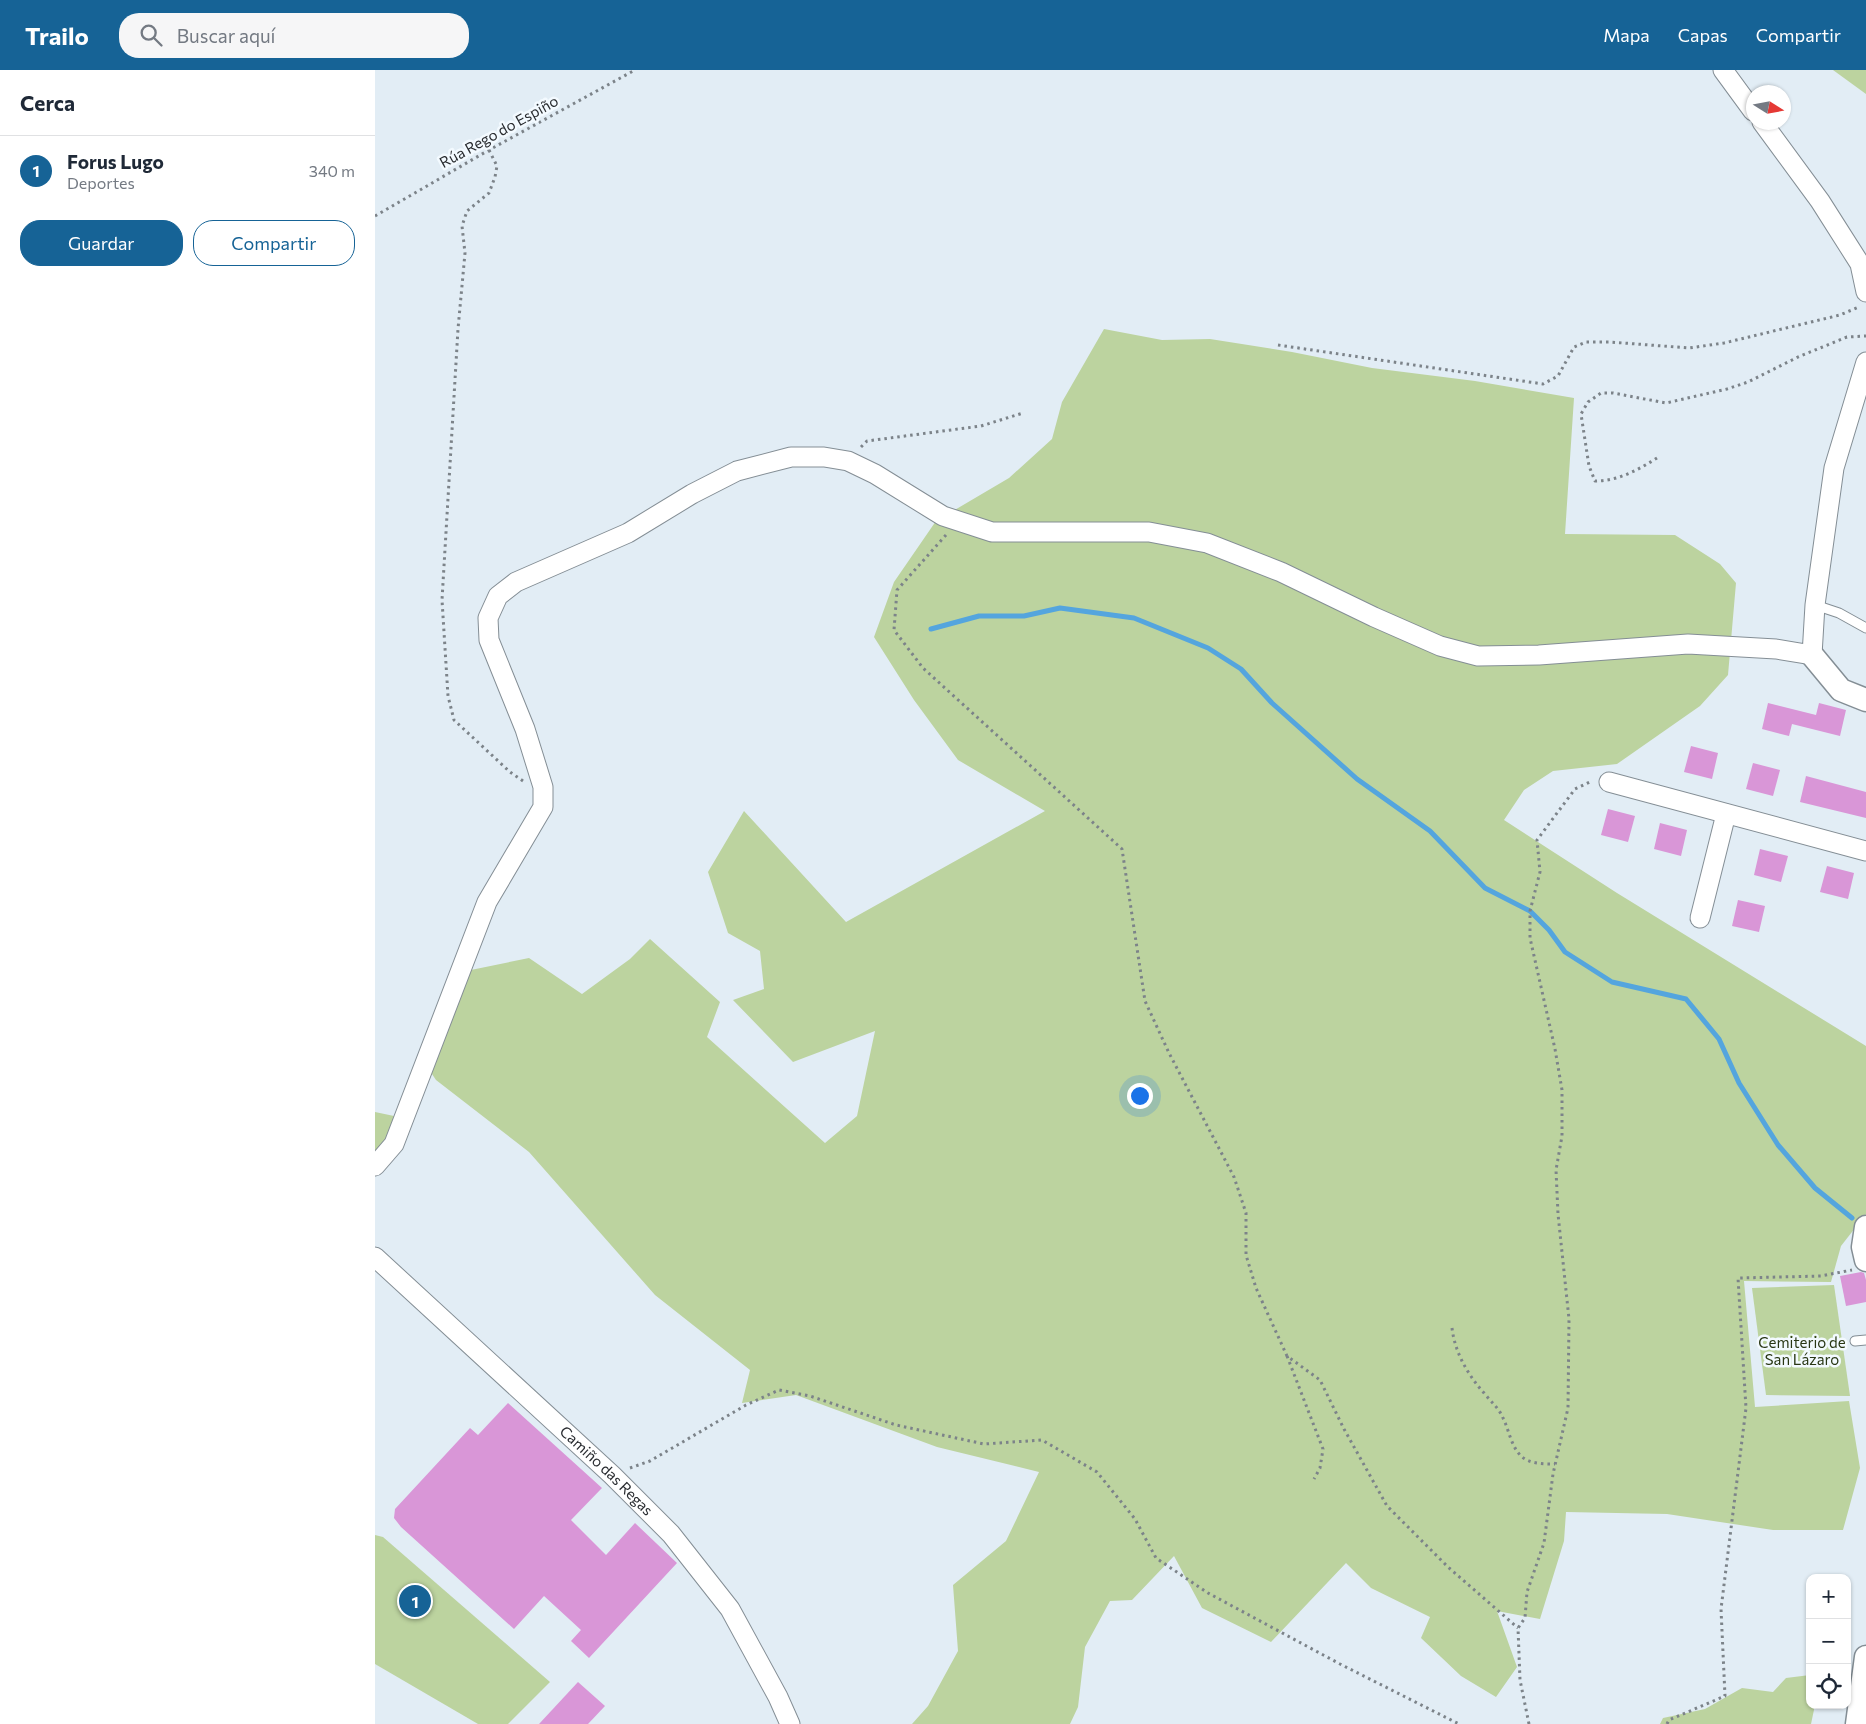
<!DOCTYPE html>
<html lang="es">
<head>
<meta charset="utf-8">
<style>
	:root { --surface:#fff; --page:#f6f6f7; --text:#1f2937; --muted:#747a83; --line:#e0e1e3; --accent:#166396 }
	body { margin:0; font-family:Commissioner,sans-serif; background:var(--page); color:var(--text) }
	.controls { position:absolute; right:15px; bottom:15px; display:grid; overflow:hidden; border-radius:10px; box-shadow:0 1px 4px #0004 }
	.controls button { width:45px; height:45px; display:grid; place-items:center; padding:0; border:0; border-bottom:1px solid var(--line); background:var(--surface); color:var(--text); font:25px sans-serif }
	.compass { position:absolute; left:1371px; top:15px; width:45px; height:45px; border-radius:50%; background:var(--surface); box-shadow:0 1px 4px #0004; rotate:101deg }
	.you { position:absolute; left:764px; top:1025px; width:18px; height:18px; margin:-12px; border:4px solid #fff; border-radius:50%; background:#1a73e8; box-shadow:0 0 0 8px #1a73e833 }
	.badge { display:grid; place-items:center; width:32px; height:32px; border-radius:50%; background:var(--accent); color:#fff; font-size:16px; font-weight:700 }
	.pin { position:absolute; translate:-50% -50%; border:2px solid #fff; box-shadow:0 1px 5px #0006 }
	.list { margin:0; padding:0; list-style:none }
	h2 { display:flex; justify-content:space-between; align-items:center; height:65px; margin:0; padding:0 20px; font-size:21px }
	h2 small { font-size:16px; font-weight:400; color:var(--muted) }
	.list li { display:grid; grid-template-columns:32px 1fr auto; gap:15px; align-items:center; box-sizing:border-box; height:70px; padding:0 20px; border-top:1px solid var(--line) }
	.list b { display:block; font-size:19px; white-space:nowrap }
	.list p { margin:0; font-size:16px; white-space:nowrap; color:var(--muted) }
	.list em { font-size:16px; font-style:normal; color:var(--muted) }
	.actions { display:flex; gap:10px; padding:15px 20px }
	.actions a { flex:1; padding:11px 0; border:1px solid var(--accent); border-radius:20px; text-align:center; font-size:18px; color:var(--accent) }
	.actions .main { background:var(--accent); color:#fff }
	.icon { flex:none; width:28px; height:28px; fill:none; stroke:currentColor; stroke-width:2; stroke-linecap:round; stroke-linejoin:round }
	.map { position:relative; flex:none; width:1491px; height:1654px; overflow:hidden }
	header { display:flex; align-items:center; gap:30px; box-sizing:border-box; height:70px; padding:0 25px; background:var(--accent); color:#fff }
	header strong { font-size:24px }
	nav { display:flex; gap:28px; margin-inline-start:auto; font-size:18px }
	.search { width:350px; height:45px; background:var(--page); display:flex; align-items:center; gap:12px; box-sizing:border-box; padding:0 18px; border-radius:20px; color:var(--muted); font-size:19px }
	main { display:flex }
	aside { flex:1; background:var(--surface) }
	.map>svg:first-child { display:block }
</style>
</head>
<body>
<header>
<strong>Trailo</strong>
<div class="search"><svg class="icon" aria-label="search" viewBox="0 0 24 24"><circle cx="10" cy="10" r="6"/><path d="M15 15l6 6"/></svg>Buscar aquí</div>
<nav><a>Mapa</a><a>Capas</a><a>Compartir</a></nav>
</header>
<main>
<aside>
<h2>Cerca<small></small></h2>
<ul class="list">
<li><span class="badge">1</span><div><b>Forus Lugo</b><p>Deportes</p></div><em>340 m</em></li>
</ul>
<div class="actions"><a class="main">Guardar</a><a>Compartir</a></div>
</aside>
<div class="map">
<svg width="1491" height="1654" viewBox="0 0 1491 1654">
	<rect width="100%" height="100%" fill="#e2edf5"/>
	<g fill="#bcd39f">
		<path d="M1458,0H1491V24Z"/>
		<path d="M729,259L787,270L835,269L917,282L997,298L1100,311L1199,328L1190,464L1300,465L1345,494L1361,513L1353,605L1325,636L1242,694L1178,701L1149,720L1129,750L1242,823L1491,976V1144L1466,1176L1456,1212L1369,1211L1380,1337L1474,1331L1485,1398L1468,1460H1398L1292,1444L1191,1442L1189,1471L1165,1549L1122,1541L1142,1597L1121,1627L1086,1606L1046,1568L1055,1547L996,1518L971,1493L896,1572L827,1538L799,1486L757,1530L735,1531L710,1577L703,1637L695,1654H537L553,1636L583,1581L578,1515L631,1471L664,1402L562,1377L421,1325L367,1333L375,1300L280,1225L154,1082L61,1010L45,986L91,901L154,888L207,924L255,889L275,869L345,932L332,967L450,1073L482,1046L500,961L418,992L358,930L389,919L385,881L353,863L333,802L369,741L471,852L670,741L583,690L539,630L499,567L519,512L561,451L634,408L677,369L687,332Z"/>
		<path d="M0,1042L19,1046L14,1069L0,1088Z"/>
		<path d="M1459,1215L1475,1326L1391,1325L1377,1218Z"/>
		<path d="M0,1465L8,1467L175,1612L133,1654H103L0,1594Z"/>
		<path d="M1435,1605V1635H1440L1436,1654H1285L1288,1648L1330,1639L1367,1618L1398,1622L1411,1608Z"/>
	</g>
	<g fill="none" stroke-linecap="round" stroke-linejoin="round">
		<path stroke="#54a5de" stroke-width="5" d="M556,559L604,546H649L685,538L759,548L833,578L866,599L897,633L982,709L1055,761L1110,818L1155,841L1174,860L1190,882L1237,912L1311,929L1344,969L1364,1013L1403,1075L1440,1118L1477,1148"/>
	</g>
	<g fill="#d996d7">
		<path d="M1393,633L1441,645L1444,633L1471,640L1465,666L1417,654L1414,666L1387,659Z"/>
		<path d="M1316,676L1343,683L1337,709L1309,702Z"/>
		<path d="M1378,693L1405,700L1398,726L1371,719Z"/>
		<path d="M1431,706L1491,722V748L1425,732Z"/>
		<path d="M1233,739L1260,746L1253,772L1226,765Z"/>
		<path d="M1285,753L1312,760L1306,786L1279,779Z"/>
		<path d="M1385,779L1413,786L1406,812L1379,805Z"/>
		<path d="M1452,796L1479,803L1473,829L1445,822Z"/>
		<path d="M1363,830L1390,836L1384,862L1357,856Z"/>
		<path d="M1486,1202L1489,1203L1491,1210V1232L1471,1236L1465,1206Z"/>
		<path d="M133,1333L227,1418L196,1450L231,1485L260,1453L302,1493L214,1588L196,1571L206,1560L169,1526L139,1559L26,1457L19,1448L20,1439L95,1358L103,1365Z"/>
		<path d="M203,1612L230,1636L213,1654H164Z"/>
	</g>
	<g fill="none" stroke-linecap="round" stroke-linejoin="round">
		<g stroke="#848e95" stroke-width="11">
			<g id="service">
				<path d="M1440,535L1464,543L1491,558"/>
				<path d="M1480,1271L1491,1270"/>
			</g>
		</g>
		<g stroke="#848e95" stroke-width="21">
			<g id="minor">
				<path d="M1348,0L1378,41"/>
				<path d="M1387,52L1445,131L1485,194L1491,222"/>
				<path d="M1234,712L1491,781"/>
				<path d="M1325,848L1351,744"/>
				<path d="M0,1096L19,1074L112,832L168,737V717L150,659L114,570L113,548L123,526L141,512L253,463L317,424L362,401L416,387H449L473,391L500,404L568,446L617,462H774L832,473L906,502L999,547L1065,576L1103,586L1164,585L1313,574L1401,579L1437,585L1440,535L1459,398L1491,292"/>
				<path id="s1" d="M0,1187L237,1405L296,1464L355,1539L403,1627L415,1654"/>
			</g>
		</g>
		<g stroke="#848e95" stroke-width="25">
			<g id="tertiary">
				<path d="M1437,585L1466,620L1491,630"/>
				<path d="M1491,1157L1488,1177L1491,1190"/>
				<path d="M1482,1654L1491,1587"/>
			</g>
		</g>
		<g stroke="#7c8389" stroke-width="3" stroke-dasharray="2.5 4" stroke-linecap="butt">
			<path d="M114,80L122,96L120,107L114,123L92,141L87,156L90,183L83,259L67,530L73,626L79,650L135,702L148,711"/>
			<path d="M0,146L114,80L260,0"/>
			<path d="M903,275L1168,314L1183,306L1199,277L1211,272H1235L1314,278L1349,273L1465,245L1484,237"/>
			<path d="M486,377L492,371L606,356L648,343"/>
			<path d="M1282,388C1263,400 1243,411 1220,411L1214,396L1206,344L1213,332L1226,323H1238L1291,333L1352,319L1373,312L1423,287L1472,267L1491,266"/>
			<path d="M571,465L522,520L519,560L548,598L747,779L770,931L794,983L859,1107L871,1143V1185L881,1218L912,1286L945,1310L969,1359L1012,1436L1073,1497L1143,1558"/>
			<path d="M1077,1258C1080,1283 1093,1305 1109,1323C1116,1332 1124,1338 1128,1348C1134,1360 1136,1376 1146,1386C1154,1394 1169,1394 1180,1394"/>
			<path d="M912,1286L948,1379L945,1398L939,1409"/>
			<path d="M255,1398L275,1391L371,1335L404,1320L435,1326L521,1355L609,1374L667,1370L722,1402L760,1449L781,1488L833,1523L965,1594L1084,1654"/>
			<path d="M1154,1654L1145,1610L1143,1558L1150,1548L1152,1522L1169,1473L1178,1404L1193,1338L1194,1249L1183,1144L1181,1100L1187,1066V1020L1180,979L1155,868V841L1165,802L1162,770L1200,719L1217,711"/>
			<path d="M1292,1654L1294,1650L1350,1626L1346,1539L1371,1338L1363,1208L1446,1206L1477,1200"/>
		</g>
		<use href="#service" stroke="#fff" stroke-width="9"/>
		<use href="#minor" stroke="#fff" stroke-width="19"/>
		<use href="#tertiary" stroke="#fff" stroke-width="22"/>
	</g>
	<g text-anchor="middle" stroke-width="5" stroke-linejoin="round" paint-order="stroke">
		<g font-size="15" fill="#282b2f" stroke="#f3faff">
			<text transform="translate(124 62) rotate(-29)" y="5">Rúa Rego do Espiño</text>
			<text dy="5" stroke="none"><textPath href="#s1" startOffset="315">Camiño das Regas</textPath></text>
		</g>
		<g font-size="15" fill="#293714" stroke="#f3faff">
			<text x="1427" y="1278">Cemiterio de<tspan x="1427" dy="17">San Lázaro</tspan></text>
		</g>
	</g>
</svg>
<div class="controls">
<button>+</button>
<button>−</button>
<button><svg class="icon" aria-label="locate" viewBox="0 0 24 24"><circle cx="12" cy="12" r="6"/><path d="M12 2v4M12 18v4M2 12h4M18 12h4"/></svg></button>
</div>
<svg class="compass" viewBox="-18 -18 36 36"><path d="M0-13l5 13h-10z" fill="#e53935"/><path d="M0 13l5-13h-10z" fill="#747a83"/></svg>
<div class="you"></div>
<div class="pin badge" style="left:40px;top:1531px">1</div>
</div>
</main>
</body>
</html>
